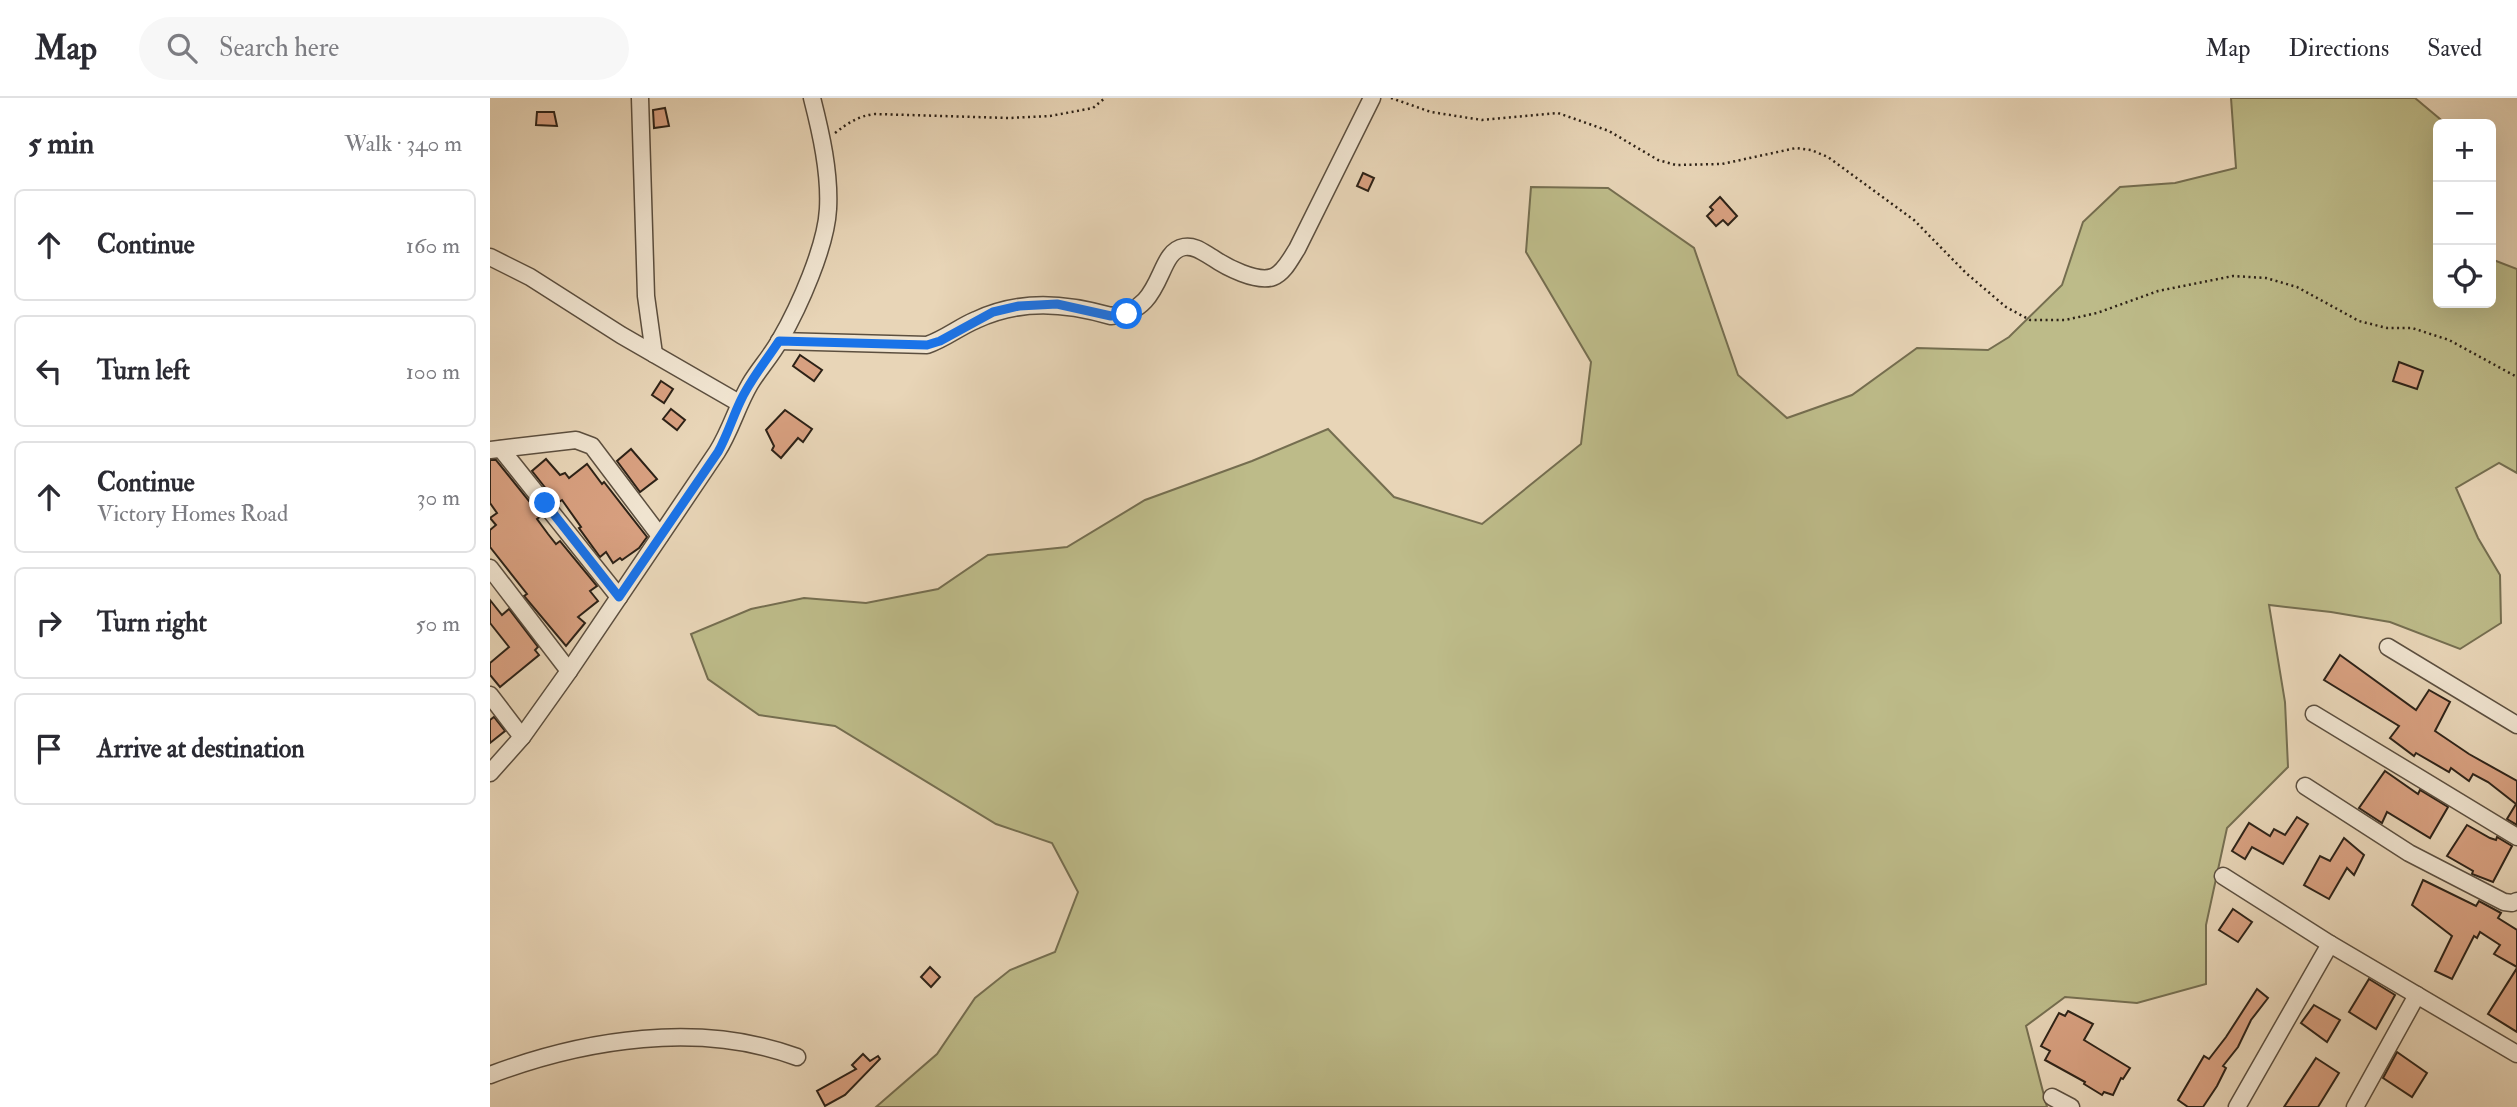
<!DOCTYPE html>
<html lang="en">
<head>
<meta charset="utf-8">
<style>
	:root { --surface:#fff; --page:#f7f7f7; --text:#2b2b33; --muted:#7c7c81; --line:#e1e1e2 }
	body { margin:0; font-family:"IM FELL Double Pica",serif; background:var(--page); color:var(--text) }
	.controls { position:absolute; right:21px; top:21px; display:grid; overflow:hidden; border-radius:10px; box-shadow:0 7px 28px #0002 }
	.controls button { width:63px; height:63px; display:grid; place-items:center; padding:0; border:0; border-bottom:2px solid var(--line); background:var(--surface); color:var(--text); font:35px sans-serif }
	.stop { position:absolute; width:21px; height:21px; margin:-16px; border:5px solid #1a73e8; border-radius:50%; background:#fff }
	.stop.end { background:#1a73e8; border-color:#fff; box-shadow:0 2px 7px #0008 }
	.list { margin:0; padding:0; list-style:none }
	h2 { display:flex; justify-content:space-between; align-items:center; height:91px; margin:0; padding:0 28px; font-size:30px }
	h2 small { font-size:23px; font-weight:400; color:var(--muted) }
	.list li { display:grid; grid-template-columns:46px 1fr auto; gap:21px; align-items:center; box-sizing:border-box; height:112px; margin:0 14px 14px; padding:0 14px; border:2px solid var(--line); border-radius:10px }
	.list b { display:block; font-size:26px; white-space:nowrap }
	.list p { margin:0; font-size:23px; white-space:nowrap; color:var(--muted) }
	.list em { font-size:23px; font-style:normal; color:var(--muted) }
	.icon { flex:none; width:38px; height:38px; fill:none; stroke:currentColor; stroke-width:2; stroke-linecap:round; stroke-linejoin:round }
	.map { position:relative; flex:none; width:2027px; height:1009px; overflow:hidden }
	header { display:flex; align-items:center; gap:42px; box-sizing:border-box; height:98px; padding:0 35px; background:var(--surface); border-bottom:2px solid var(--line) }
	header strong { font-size:33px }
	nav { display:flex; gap:38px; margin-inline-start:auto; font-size:24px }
	.search { width:490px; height:63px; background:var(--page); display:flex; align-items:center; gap:18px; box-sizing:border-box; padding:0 24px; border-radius:38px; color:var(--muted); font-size:26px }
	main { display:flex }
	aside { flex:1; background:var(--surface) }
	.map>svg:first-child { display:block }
</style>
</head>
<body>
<header>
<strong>Map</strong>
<div class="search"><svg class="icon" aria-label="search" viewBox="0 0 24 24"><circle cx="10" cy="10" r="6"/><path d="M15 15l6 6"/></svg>Search here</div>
<nav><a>Map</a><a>Directions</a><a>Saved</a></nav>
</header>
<main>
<aside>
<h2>5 min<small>Walk · 340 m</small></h2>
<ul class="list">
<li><svg class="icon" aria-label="ahead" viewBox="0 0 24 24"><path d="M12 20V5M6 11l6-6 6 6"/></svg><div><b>Continue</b></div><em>160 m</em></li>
<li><svg class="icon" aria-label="left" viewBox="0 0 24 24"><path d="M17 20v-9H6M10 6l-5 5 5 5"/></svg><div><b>Turn left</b></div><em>100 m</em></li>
<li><svg class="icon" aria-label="ahead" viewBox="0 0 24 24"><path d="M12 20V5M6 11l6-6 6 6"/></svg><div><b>Continue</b><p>Victory Homes Road</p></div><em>30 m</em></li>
<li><svg class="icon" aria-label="right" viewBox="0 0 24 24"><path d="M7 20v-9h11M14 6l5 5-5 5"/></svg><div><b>Turn right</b></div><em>50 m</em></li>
<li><svg class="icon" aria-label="arrive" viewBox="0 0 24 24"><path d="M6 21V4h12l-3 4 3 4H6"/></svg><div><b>Arrive at destination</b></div></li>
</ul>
</aside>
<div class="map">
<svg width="2027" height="1009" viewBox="0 0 2027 1009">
	<rect width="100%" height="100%" fill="#e8d5b7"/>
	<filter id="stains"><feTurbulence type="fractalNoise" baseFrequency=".00286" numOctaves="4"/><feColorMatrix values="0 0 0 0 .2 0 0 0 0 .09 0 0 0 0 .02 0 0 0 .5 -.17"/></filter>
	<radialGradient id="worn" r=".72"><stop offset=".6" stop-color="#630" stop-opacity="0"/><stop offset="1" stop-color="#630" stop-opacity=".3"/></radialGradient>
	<path fill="#bdbb89" stroke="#756e50" stroke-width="2" d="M1741,0H1925L1956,26H1948V205H2001V161L2027,171V375L2009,365L1966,390L1988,440L2010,477L2011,525L1970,551L1900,524L1841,514L1779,507L1795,604L1798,669L1737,730L1716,827V886L1647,905L1575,899L1536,928L1557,1009H386L447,956L485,900L520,872L565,854L588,794L562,745L506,726L345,628L269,617L218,581L201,536L261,511L314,500L376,505L448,491L498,457L577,449L655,402L762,363L838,331L904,399L992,426L1091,346L1101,264L1036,154L1041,89L1118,90L1204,150L1248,277L1297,320L1362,297L1427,250L1498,252L1519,239L1572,187L1593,124L1630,89L1685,85L1746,70Z"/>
	<g fill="#d8a080" stroke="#2d2217" stroke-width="2">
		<path d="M175,10L179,28L164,30L163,12Z"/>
		<path d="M47,14H64L67,28L46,27Z"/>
		<path d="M873,75L884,80L878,93L867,88Z"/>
		<path d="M1230,99L1247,118L1238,127L1233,122L1226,128L1217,118L1223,112L1220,109Z"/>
		<path d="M310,257L332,272L324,283L303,268Z"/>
		<path d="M1909,264L1933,273L1927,291L1903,283Z"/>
		<path d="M171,283L183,291L174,305L162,297Z"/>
		<path d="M181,311L195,322L187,332L173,321Z"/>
		<path d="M295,312L322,331L313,344L308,340L291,360L282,352L284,348L276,332Z"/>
		<path d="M141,351L167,381L150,394L127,363Z"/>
		<path d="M56,361L70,377L75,375L79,380L97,366L112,386L114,384L157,439L149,450L132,462L130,460L123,465L116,454L110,459L89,430L91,429L72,402L69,404L62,395L61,397L42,373Z"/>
		<path d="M0,362H6L51,418L47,421L58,436L66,446L70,443L107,488L100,493L108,503L88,519L95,525L76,548L34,498L37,496L0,449V432L6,427L0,420L7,415L0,405Z"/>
		<path d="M0,502L12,517L19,511L48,549L45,552L49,557L10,589L0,577V565L19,549L0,525Z"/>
		<path d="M1850,557L1926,612L1939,592L1960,604L1945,633L1979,656L2027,683V727L2017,721L2026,706L1998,684L1983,676L1979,683L1961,670L1959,674L1926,655L1924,658L1900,640L1909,628L1834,582Z"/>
		<path d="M4,619L15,633L0,645V622Z"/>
		<path d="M1895,673L1928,696L1930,692L1958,709L1940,740L1897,714L1892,725L1869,710Z"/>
		<path d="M1807,719L1818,726L1793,766L1762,749L1755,761L1742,753L1759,725L1780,738L1784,731L1795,737Z"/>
		<path d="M1977,727L2000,740L2006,742L2007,739L2022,748L2003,784L1982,776L1983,773L1957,758Z"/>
		<path d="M1854,740L1874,757L1864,777L1857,770L1839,801L1814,787L1830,758L1840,763Z"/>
		<path d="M1933,782L1986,808L1989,803L2011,815L2008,820L2027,832V869L2004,856L2010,847L1990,834L1987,840L1984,838L1962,881L1945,873L1962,838L1922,807Z"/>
		<path d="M1743,811L1762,824L1748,844L1729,832Z"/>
		<path d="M440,869L450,879L441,889L431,879Z"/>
		<path d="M2027,870V934L1998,916Z"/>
		<path d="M1879,881L1905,897L1886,931L1859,914Z"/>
		<path d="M1767,891L1778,900L1761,922L1748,949L1733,968L1736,970L1727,988L1713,1009H1698L1688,1002L1714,958L1719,961L1736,939Z"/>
		<path d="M1824,907L1850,922L1837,944L1811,925Z"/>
		<path d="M1578,913L1603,926L1594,942L1640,970L1633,981L1631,980L1623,997L1614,994L1612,997L1594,986L1595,984L1555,962L1560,953L1551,948L1569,915L1575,918Z"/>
		<path d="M1907,954L1937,975L1922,999L1893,980Z"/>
		<path d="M373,956L380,963L388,958L390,961L355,997L335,1008L327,993L366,971L362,967Z"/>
		<path d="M1826,960L1849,975L1828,1009H1794Z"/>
	</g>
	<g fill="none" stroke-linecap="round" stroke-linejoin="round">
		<g stroke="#5c4f3f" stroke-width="19">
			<g id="minor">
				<path d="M150,0L156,198L164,256"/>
				<path d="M0,159L40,179L131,237L249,305"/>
				<path d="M289,243L437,247C455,241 469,229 486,222C531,201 575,205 621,218C676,213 665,154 694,149C705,147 714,155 723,160C736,169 767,185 783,179C794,175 801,160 807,151L882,0"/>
				<path d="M11,351L129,499"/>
				<path d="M0,352L86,342L102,348L170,438"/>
				<path d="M0,470L79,573"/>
				<path d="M1898,549L2027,627"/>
				<path d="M0,597L32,639"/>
				<path d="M1824,616L2027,739"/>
				<path d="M0,675L32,639L79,573L227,354C241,332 247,308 260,286C269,271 281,258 290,242C309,209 336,149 338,111C340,75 331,35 322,0"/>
				<path d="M1815,688L1919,755L2014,804L2022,805L2027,803"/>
				<path d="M1733,778L1840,846L2027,956"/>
				<path d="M0,977C95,941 210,923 307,959"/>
				<path d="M1562,999L1581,1009"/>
				<path d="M1747,1009L1840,846"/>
				<path d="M1865,1009L1927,897"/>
			</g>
		</g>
		<g stroke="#2d2217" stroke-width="2.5" stroke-dasharray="2 3.5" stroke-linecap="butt">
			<path d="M901,0L941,14L992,22L1068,15L1119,33L1168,62L1186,67L1232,66L1306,50L1321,52L1338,59L1424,122L1476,175L1516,209L1540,222H1575L1607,215L1668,193L1743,178L1776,180L1807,189L1869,223L1897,230H1922L1959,242L2027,279"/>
			<path d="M345,35C358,25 368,18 385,16L519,20L560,18L603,10L615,0"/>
		</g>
		<use href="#minor" stroke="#f0e4d0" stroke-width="16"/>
	</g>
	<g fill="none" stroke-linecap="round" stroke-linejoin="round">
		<path stroke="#1a73e8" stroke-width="9" d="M55,405L129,499L228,354C237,338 242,321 250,304C260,282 276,263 289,243L437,247L450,243L503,214L529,208L567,206L621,218L637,216"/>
	</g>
	<rect width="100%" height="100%" filter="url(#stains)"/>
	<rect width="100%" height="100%" fill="url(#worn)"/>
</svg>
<div class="controls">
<button>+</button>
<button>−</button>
<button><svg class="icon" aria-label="locate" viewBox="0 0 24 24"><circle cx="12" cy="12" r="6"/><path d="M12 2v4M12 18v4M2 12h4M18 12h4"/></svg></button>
</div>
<div class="stop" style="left:637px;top:216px"></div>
<div class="stop end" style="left:55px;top:405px"></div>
</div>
</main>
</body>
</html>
